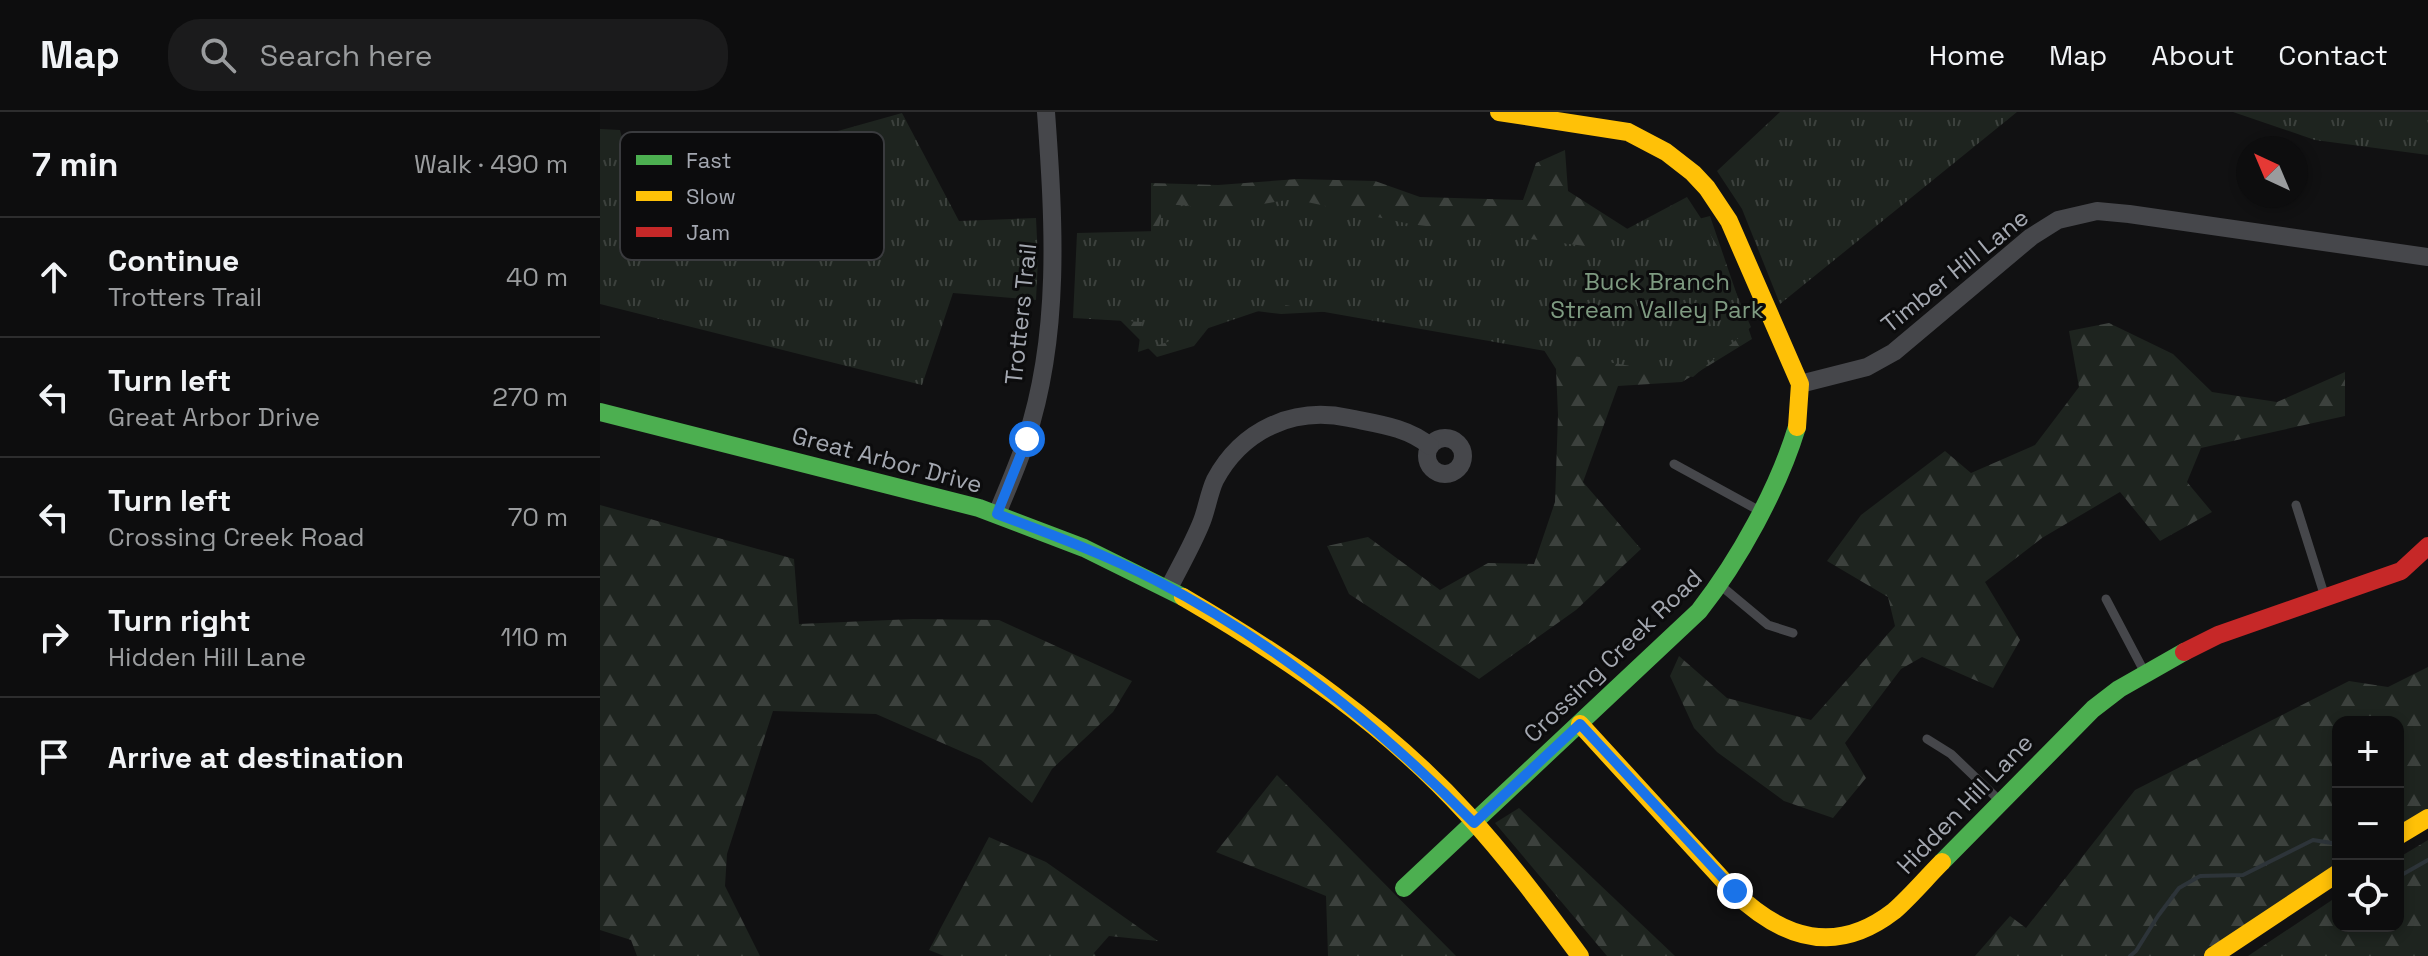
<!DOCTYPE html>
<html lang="en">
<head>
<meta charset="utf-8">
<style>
	:root { --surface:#0d0d0e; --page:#1b1b1c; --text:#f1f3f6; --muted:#9a9c9e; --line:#2d2d2e }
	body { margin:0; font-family:"Space Grotesk",sans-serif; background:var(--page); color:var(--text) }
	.controls { position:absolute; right:24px; bottom:24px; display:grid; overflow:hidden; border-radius:16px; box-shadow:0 4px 12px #0003 }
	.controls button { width:72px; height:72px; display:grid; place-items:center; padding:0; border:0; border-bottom:2px solid var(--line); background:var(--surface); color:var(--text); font:40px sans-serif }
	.compass { position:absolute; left:1636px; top:24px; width:72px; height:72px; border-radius:50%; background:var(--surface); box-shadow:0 4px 12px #0003; rotate:316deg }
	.stop { position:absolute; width:24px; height:24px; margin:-18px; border:6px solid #1a73e8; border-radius:50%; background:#fff }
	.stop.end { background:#1a73e8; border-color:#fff; box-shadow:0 2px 8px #0008 }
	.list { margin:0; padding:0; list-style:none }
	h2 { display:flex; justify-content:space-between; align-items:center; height:104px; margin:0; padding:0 32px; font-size:34px }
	h2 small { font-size:26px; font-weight:400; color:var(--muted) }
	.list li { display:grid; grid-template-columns:52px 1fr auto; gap:24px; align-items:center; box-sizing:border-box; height:120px; padding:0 32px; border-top:2px solid var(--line) }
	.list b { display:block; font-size:30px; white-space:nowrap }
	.list p { margin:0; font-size:26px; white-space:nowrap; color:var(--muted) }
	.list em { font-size:26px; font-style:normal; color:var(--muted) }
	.icon { flex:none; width:44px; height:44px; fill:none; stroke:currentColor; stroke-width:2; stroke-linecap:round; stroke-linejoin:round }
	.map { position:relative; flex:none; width:1828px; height:844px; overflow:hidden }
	header { display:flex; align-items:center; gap:48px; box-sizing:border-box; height:112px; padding:0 40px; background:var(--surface); border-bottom:2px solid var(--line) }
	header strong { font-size:38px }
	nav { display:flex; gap:44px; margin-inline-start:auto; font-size:28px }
	.search { width:560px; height:72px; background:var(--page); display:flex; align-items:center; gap:20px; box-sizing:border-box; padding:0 28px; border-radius:32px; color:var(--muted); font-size:30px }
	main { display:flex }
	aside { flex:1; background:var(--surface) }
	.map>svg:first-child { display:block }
</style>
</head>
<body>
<header>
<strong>Map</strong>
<div class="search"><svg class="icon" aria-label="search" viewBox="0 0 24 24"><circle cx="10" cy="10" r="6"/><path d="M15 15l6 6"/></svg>Search here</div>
<nav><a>Home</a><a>Map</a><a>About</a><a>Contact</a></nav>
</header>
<main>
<aside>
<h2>7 min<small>Walk · 490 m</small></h2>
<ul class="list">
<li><svg class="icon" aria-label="ahead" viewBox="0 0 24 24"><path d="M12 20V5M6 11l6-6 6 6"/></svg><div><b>Continue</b><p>Trotters Trail</p></div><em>40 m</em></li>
<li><svg class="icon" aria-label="left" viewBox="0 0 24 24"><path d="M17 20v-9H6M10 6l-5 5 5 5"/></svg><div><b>Turn left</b><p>Great Arbor Drive</p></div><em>270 m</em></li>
<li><svg class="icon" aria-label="left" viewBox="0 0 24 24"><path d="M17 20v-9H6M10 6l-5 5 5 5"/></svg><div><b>Turn left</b><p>Crossing Creek Road</p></div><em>70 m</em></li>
<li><svg class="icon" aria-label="right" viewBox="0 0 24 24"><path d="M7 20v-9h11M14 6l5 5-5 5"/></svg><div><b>Turn right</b><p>Hidden Hill Lane</p></div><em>110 m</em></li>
<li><svg class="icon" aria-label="arrive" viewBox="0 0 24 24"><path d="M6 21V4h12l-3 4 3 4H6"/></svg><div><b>Arrive at destination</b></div></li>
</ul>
</aside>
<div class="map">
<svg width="1828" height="844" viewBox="0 0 1828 844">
	<defs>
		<pattern id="forest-firs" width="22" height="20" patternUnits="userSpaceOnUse" patternTransform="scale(2)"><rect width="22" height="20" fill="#1e241f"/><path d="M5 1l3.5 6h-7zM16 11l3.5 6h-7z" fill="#3c413d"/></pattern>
		<pattern id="park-tufts" width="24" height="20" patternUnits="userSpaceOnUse" patternTransform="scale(2)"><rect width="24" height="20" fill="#1e241f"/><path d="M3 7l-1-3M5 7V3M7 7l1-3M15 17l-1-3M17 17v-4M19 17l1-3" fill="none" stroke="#3c413d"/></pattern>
	</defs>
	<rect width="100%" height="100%" fill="#111112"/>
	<g fill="url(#forest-firs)">
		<path d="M965,38L968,79L1037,123L1110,104L1152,227L1082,270L1018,274L983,370L1041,437L976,498L879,567L749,482L727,434L768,425L840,478L888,451L934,452L955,390L958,303L956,257L935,224L777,197L681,202L625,195L594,234L557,245L486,174L551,129V71L618,73L698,67L775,69L820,85L923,88L936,51Z"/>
		<path d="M1509,211L1573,242L1612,280L1677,290L1745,260V304L1601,336L1587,370L1612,400L1560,429L1520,380L1442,426L1385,470L1420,528L1393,576L1322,545L1301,557L1245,631L1266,666L1233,706L1184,689L1117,640L1094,616L1070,564L1079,544L1127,586L1211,608L1295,514L1288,485L1227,449L1261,403L1345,339L1371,361L1435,333L1479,275L1469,219Z"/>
		<path d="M0,393L194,447L199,512L313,507L399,508L532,569L513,600L452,657L432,691L381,648L276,602L173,599L127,742L125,774L160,844H37L31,828L0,818Z"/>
		<path d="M1828,555V706L1798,724V610H1738V761L1613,844H1375L1410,804L1426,816L1535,678L1749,569L1788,575Z"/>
		<path d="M677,663L856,844H728L726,784L616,740Z"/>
		<path d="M919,696L1075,844H1007L895,711Z"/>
		<path d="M389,725L446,750L558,829L509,824L494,841L496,844H344L329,838Z"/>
		<path d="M1828,728V844H1648L1738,784V814H1798V746Z"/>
	</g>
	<g fill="url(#park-tufts)">
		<path d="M1180,0H1417L1180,192L1142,97L1117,59Z"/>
		<path d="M1633,0H1828V43L1715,28Z"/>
		<path d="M302,1L359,109L436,106L438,147L436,188L353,181L322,273L0,192V17L20,18L35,76Z"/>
		<path d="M1087,85L1108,117L1151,215L1093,265L679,192L538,240L542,210L473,206L477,121L558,119L564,92L631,97L693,87L810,112L993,135Z"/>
	</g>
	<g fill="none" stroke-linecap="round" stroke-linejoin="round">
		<g stroke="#2d3439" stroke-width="4">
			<path d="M1798,765L1828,748"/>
			<path d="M1530,844L1536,839L1558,804L1579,776L1600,764L1643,763L1713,728L1738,732"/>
		</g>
		<g stroke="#46474b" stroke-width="9">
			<path d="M1074,352L1158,398"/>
			<path d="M1696,393L1725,485"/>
			<path d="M1120,473L1168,513L1193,521"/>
			<path d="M1506,487L1545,561"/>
			<path d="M1327,627L1351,642L1400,689"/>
		</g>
		<g stroke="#46474b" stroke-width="18">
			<path d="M1200,272L1267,255L1294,240L1431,125L1458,108L1497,99L1529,102L1828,145"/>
			<circle cx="845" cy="344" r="18"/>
			<path d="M397,402C407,377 418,353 426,328C461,222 454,109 446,0"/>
			<path d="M569,476C580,454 593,432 602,409C607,396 609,381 615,368C642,318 693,294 749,306C778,312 807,315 830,334"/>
		</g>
		<g stroke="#4caf50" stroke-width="18">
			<path d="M0,300L379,396L484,436L583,485"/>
			<path d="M1342,750L1493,597L1519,577L1584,540"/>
			<path d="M804,776L1099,499C1139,448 1178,377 1197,315"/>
		</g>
		<g stroke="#ffc107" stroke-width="18">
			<path d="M899,0L1028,20L1066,40L1093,61L1107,76L1129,109L1200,272L1197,315"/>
			<path d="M583,485C686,545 786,613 867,702C908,747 944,795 980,844"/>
			<path d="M980,612L1134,780C1183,827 1236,844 1294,799C1311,784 1326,766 1342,750"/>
			<path d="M1798,724L1828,706"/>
			<path d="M1613,844L1738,761"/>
		</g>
		<path stroke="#c62828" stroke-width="18" d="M1584,540L1618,523L1801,459L1828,434"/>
	</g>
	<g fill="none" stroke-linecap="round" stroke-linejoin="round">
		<path stroke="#1a73e8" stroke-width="10" d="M427,327L397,402C450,422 504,442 555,468C675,530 779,614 874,711L980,612L1135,779"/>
	</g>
	<g text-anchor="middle" stroke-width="6" stroke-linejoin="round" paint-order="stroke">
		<g font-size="24" fill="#a4a8b1" stroke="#0c0c0d">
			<text transform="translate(1355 159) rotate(-39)" y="8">Timber Hill Lane</text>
			<text transform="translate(421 202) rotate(-84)" y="8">Trotters Trail</text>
			<text transform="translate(287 348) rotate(15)" y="8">Great Arbor Drive</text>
			<text transform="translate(1013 544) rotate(-44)" y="8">Crossing Creek Road</text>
			<text transform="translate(1365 692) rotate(-46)" y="8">Hidden Hill Lane</text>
		</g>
		<g font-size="24" fill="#7e9a81" stroke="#0c0c0d">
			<text x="1057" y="178">Buck Branch<tspan x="1057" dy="28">Stream Valley Park</tspan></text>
		</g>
	</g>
	<rect x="20" y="20" width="264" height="128" rx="12" fill="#0c0c0d" stroke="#3a3b3e" stroke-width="2"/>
	<rect x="36" y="43" width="36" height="10" fill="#4caf50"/>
	<rect x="36" y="79" width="36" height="10" fill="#ffc107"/>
	<rect x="36" y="115" width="36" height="10" fill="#c62828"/>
	<g font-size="22" fill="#a4a8b1">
		<text x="86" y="56">Fast</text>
		<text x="86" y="92">Slow</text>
		<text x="86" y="128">Jam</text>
	</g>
</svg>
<div class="controls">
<button>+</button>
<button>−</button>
<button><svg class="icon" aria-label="locate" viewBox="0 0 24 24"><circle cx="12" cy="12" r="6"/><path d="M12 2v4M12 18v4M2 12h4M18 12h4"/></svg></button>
</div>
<svg class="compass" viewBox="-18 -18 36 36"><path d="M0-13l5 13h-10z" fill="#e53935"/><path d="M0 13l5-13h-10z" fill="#9a9c9e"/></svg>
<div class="stop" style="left:427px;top:327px"></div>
<div class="stop end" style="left:1135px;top:779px"></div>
</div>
</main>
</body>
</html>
